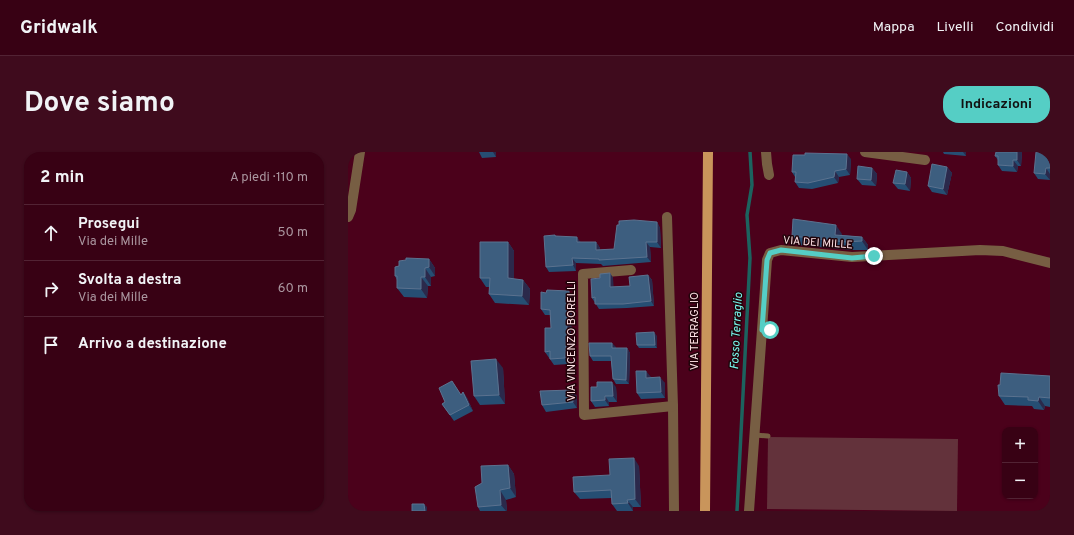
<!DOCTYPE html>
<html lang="it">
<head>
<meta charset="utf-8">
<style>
	:root { --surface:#380114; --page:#3f0b1d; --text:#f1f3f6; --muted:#ab97a0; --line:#522334; --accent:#55cec5 }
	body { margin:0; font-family:Overpass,sans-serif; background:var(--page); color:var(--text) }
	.controls { position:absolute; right:12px; bottom:12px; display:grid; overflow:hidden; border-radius:8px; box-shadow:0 1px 3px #0004 }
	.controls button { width:36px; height:36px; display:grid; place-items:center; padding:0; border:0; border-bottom:1px solid var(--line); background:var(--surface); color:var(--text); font:20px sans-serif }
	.stop { position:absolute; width:12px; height:12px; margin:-9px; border:3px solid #55cec5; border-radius:50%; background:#fff }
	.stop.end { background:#55cec5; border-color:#fff; box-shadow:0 1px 4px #0008 }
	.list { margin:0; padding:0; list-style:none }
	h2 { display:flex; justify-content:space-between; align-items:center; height:52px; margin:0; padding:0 16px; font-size:17px }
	h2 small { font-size:13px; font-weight:400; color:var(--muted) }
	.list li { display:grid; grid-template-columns:26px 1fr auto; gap:12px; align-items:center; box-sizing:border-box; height:56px; padding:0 16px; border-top:1px solid var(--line) }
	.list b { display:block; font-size:15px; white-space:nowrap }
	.list p { margin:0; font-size:13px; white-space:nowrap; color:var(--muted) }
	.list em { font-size:13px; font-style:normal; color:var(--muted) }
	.icon { flex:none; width:22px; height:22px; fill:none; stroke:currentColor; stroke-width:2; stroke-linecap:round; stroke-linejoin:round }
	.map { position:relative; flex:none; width:702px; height:359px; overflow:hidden; border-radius:16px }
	header { display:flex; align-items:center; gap:24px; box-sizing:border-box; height:56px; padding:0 20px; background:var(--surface); border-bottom:1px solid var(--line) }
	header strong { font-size:19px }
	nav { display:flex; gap:22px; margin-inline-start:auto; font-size:14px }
	.intro { display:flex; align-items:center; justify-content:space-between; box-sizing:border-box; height:96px; padding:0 24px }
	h1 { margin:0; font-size:28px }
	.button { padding:10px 18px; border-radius:16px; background:var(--accent); color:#111; font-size:14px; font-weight:700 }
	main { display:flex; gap:24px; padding:0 24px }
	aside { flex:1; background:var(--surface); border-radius:16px; box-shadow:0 1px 3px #0004 }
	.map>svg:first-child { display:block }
</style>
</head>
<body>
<header>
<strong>Gridwalk</strong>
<nav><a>Mappa</a><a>Livelli</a><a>Condividi</a></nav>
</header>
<div class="intro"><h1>Dove siamo</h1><a class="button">Indicazioni</a></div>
<main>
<aside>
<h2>2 min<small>A piedi · 110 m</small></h2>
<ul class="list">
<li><svg class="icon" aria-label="ahead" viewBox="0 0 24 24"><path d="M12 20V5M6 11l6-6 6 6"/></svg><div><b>Prosegui</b><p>Via dei Mille</p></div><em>50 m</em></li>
<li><svg class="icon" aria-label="right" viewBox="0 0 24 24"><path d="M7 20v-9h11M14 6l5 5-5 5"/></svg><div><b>Svolta a destra</b><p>Via dei Mille</p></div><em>60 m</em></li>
<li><svg class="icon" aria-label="arrive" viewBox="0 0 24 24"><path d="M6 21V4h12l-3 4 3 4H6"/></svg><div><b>Arrivo a destinazione</b></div></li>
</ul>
</aside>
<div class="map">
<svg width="702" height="359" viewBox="0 0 702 359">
	<rect width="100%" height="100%" fill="#4b011b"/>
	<path fill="#63323b" d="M420,285L610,287L609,359L419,357Z"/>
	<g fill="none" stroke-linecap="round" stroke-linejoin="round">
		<path stroke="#1c635f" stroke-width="3.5" d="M389,359L402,106L399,63L404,33L402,0"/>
		<g stroke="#775e43" stroke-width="5">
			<path d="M414,178L426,179"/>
			<path d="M407,283L420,284"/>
		</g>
		<g stroke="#775e43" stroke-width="10">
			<path d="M418,0L419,12L421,23"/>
			<path d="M517,0L577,8"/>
			<path d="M0,65L3,58L12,0"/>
			<path d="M319,65L325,254L326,359"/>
			<path d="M283,118L235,122L236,263L325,254"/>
			<path d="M401,359L419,108L422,101L433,98L504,105L632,98L655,99L702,111"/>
		</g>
		<path stroke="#c9955b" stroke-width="10" d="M357,359L360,0"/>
	</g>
	<g fill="#264e73">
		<path d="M131,0H148V5L134,6Z"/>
		<path d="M595,0H618V4L596,2Z"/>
		<path d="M674,0L673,14H670L669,20L654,19L650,13V8L647,4Z"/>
		<path d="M702,0V28L690,27L686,21Z"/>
		<path d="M503,7L502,23L491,25L490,31L464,37L451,36L447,30V25L444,20Z"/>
		<path d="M599,15L604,21L599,43L584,40L580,34Z"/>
		<path d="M524,16L529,22L528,34L514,33L509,27Z"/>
		<path d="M559,20L563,26L562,39L550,37L545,31Z"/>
		<path d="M309,70L312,76L313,96L302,95L303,110L255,114L253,112L228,111V119L201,120L198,115L207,83L208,84L233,90H248L252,96V98L266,97Z"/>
		<path d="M494,82V83L514,85L520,93V98H504L450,93L444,84Z"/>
		<path d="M160,90L166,99V127L175,128L182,137L181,153L147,151L141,142V135H138L132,126Z"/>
		<path d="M81,107L87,116V124L83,125V134H80L79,146L56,145L49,136V128L47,124Z"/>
		<path d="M262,121L265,126V135L282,134L300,123L304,128L306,154L279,156L251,157L244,146L252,126Z"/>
		<path d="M225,146L221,212L206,213L197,200L203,176V163H197L193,157Z"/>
		<path d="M309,184V196H291L289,193Z"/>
		<path d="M268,196H279L282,201L281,232H268L265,227L263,209H245L242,204Z"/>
		<path d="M155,216L157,252L132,253L126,244Z"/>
		<path d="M702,224V255L697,254L696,258L686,257L684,254L657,253L651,244Z"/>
		<path d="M303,225L317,231V246L293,247L289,241Z"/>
		<path d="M104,229L113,243L115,240L119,246L125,259L106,269L94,252L97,250Z"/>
		<path d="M268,235L269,250H261V254L247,255L243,249Z"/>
		<path d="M229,244V256L198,260L194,253Z"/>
		<path d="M160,313L166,322L168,345L158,348L159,359H132L130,355L134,331Z"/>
		<path d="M291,314L293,355H285V359H269L264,352V346L232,347L226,340L262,323Z"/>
	</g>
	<g fill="#2b294b">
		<path d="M145,0H148V5Z"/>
		<path d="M615,0H618V4Z"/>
		<path d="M669,0H674L673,14L669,8Z"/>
		<path d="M499,2L503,7L502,23L498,17Z"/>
		<path d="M665,8L670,14L669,20L665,14Z"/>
		<path d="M599,15L604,21L599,43L595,37Z"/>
		<path d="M524,16L529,22L528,34L523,28Z"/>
		<path d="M698,16L702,22V28L697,22Z"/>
		<path d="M487,19L491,25L490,31L486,25Z"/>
		<path d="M559,20L563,26L562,39L557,32Z"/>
		<path d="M309,70L312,76L313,96L309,90Z"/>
		<path d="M488,73L494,82L493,89L487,83Z"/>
		<path d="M229,85L233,91L229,90Z"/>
		<path d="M514,85L520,93V98L514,89Z"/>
		<path d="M160,90L166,99V135L160,126Z"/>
		<path d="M248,90L252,96V103L248,98Z"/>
		<path d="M298,90L302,95L303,110L299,105Z"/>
		<path d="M224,106L228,111V119L225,113Z"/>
		<path d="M81,107L87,116V124L81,115Z"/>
		<path d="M77,116L83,125V134L77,125Z"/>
		<path d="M262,121L265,126L266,140L262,135Z"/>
		<path d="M300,123L304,128L306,154L303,149Z"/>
		<path d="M73,125L80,134L79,146L73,137Z"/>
		<path d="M175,128L182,137L181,153L174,144Z"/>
		<path d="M221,139L225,146L221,212L217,206Z"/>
		<path d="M306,180L309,184V196L307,193Z"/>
		<path d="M264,191L268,195V200L264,196Z"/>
		<path d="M279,196L282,201L281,232L278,228Z"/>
		<path d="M148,207L155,216L157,252L151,243Z"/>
		<path d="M298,219L303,225L298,226Z"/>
		<path d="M312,225L317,231V246L313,240Z"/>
		<path d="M264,230L268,235L269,250L265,244Z"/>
		<path d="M224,238L229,244V256L225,250Z"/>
		<path d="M115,240L119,246L125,259L121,253Z"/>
		<path d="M257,244L261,250V254L257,248Z"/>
		<path d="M691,245L697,254L696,258L690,249Z"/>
		<path d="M286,306L291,314L293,355L287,347Z"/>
		<path d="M160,313L166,322L168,345L162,336Z"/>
		<path d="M152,338L158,348L159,359H158L153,353Z"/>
		<path d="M279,348L285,355V359L280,351Z"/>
		<path d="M76,352L79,355V359H77Z"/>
	</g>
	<g fill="#3d5e7f" stroke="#5b728f">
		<path d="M648,0H669V8H665V14L650,13V4H647Z"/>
		<path d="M688,0H702V16H698L697,22L686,21Z"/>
		<path d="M457,1L499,2L498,17L487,19L486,25L460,31L447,30L448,20H444L445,3H457Z"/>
		<path d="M584,12L599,15L595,37L580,34Z"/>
		<path d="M510,14L524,16L523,28L509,27Z"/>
		<path d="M548,18L559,20L557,32L545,31Z"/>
		<path d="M445,67L488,73L487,83L514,85V89L498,90L444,84Z"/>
		<path d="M286,68L309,70V90H298L299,105L251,108V107L224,106L225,113L198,115L196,84L207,83V84L229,85V90H248V98L266,97L269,73H271V69Z"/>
		<path d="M132,90H160V126L175,128L174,144L141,142L142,126H132Z"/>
		<path d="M58,106L81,107V115L77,116V125H73V137L49,136V124H47V115L51,114V109L58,108Z"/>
		<path d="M262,121V135L282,134L281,125L300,123L303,149L275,152H247V145L244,146L243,127L252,126V122Z"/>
		<path d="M199,138L221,139L217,206L202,207V199L197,200V176H203L202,158L193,157V140L198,141Z"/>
		<path d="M306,180L307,193H289L288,181Z"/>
		<path d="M241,191H264V196H279L278,228L265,227L263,204H242Z"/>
		<path d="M148,207L151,243L126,244L123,209Z"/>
		<path d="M288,219H298V226L312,225L313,240L289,241Z"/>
		<path d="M653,221L702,224V246L691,245L690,249L680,248V245L651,244L650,233H652Z"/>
		<path d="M104,229L113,243L115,240L121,253L102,263L94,252L97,250L91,236Z"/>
		<path d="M249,230H264L265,244H257V248L243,249V235H249Z"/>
		<path d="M224,238L225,250L194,253L192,239Z"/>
		<path d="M286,306L287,347L279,348L280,351L264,352L263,338L226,340L225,325L262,323L261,307Z"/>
		<path d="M160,313L162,336L152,338L153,353L130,355L127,335L134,331L133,314Z"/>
		<path d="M64,352H76L77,359H64Z"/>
	</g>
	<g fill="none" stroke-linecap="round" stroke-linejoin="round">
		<path stroke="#55cec5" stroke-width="5" d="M422,178H414L419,108L422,101L433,98L504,106L526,104"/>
	</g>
	<g text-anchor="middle" stroke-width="3" stroke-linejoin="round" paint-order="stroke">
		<g font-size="11" fill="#fcdfe3" stroke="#20040a">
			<text transform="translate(470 90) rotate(4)" y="4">VIA DEI MILLE</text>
			<text transform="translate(346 179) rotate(-90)" y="4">VIA TERRAGLIO</text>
			<text transform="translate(223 189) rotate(-90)" y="4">VIA VINCENZO BORELLI</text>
		</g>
		<g font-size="12" font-style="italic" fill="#79fbf1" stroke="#20040a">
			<text transform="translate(388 179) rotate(-87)" y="4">Fosso Terraglio</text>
		</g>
	</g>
</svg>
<div class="controls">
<button>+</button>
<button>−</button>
</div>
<div class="stop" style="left:422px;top:178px"></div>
<div class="stop end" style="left:526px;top:104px"></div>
</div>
</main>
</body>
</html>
